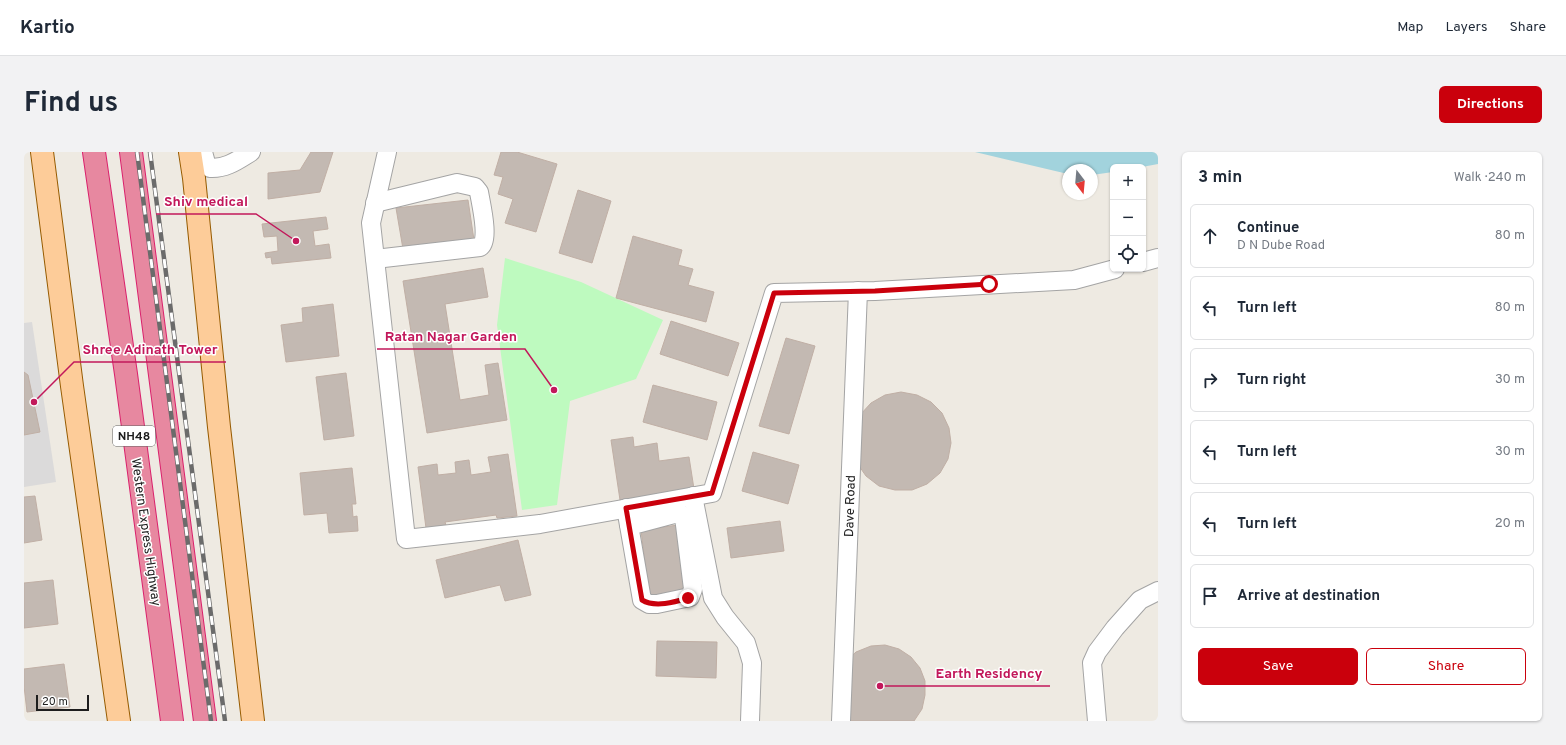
<!DOCTYPE html>
<html lang="en">
<head>
<meta charset="utf-8">
<style>
  :root { --surface:#fff; --page:#f2f2f3; --text:#1f2937; --muted:#747a83; --line:#e0e1e3; --accent:#ca000c }
  body { margin:0; font-family:Overpass,sans-serif; background:var(--page); color:var(--text) }
  .controls { position:absolute; right:12px; top:12px; display:grid; overflow:hidden; border-radius:6px; box-shadow:0 1px 3px #0004 }
  .controls button { width:36px; height:36px; display:grid; place-items:center; padding:0; border:0; border-bottom:1px solid var(--line); background:var(--surface); color:var(--text); font:20px sans-serif }
  .compass { position:absolute; left:1038px; top:12px; width:36px; height:36px; border-radius:50%; background:var(--surface); box-shadow:0 1px 3px #0004; rotate:164deg }
  .scale { position:absolute; left:12px; bottom:10px; width:53px; box-sizing:border-box; padding-left:4px; border:2px solid #1d1d1d; border-top:0; font-size:11px; line-height:14px; white-space:nowrap; color:#1d1d1d; -webkit-text-stroke:3px #fff; paint-order:stroke }
  .stop { position:absolute; width:12px; height:12px; margin:-9px; border:3px solid #ca000c; border-radius:50%; background:#fff }
  .stop.end { background:#ca000c; border-color:#fff; box-shadow:0 1px 4px #0008 }
  .list { margin:0; padding:0; list-style:none }
  h2 { display:flex; justify-content:space-between; align-items:center; height:52px; margin:0; padding:0 16px; font-size:17px }
  h2 small { font-size:13px; font-weight:400; color:var(--muted) }
  .list li { display:grid; grid-template-columns:26px 1fr auto; gap:12px; align-items:center; box-sizing:border-box; height:64px; margin:0 8px 8px; padding:0 8px; border:1px solid var(--line); border-radius:6px }
  .list b { display:block; font-size:15px; white-space:nowrap }
  .list p { margin:0; font-size:13px; white-space:nowrap; color:var(--muted) }
  .list em { font-size:13px; font-style:normal; color:var(--muted) }
  .actions { display:flex; gap:8px; padding:12px 16px }
  .actions a { flex:1; padding:9px 0; border:1px solid var(--accent); border-radius:6px; text-align:center; font-size:14px; color:var(--accent) }
  .actions .main { background:var(--accent); color:#fff }
  .icon { flex:none; width:22px; height:22px; fill:none; stroke:currentColor; stroke-width:2; stroke-linecap:round; stroke-linejoin:round }
  .map { position:relative; flex:none; width:1134px; height:569px; overflow:hidden; border-radius:6px }
  header { display:flex; align-items:center; gap:24px; box-sizing:border-box; height:56px; padding:0 20px; background:var(--surface); border-bottom:1px solid var(--line) }
  header strong { font-size:19px }
  nav { display:flex; gap:22px; margin-inline-start:auto; font-size:14px }
  .intro { display:flex; align-items:center; justify-content:space-between; box-sizing:border-box; height:96px; padding:0 24px }
  h1 { margin:0; font-size:28px }
  .button { padding:10px 18px; border-radius:6px; background:var(--accent); color:#fff; font-size:14px; font-weight:700 }
  main { display:flex; gap:24px; padding:0 24px }
  aside { flex:1; background:var(--surface); border-radius:6px; box-shadow:0 1px 3px #0004 }
  .map>svg:first-child { display:block }
  .residential { fill:#dbdada }
  .park { fill:#befabf }
  .water { fill:#a2d3dd }
  .building { fill:#c3b9b2; stroke:#c0afa5 }
  .lines { fill:none; stroke-linecap:round; stroke-linejoin:round }
  .street-casing { stroke:#a4a4a4; stroke-width:20 }
  .primary-casing { stroke:#965b00; stroke-width:24 }
  .highway-casing { stroke:#da216c; stroke-width:24 }
  .street { stroke:#fff; stroke-width:18 }
  .primary { stroke:#fdcc99; stroke-width:22 }
  .highway { stroke:#e788a0; stroke-width:22 }
  .rail-casing { stroke:#6b6b6b; stroke-width:4.5 }
  .rail { stroke:#fff; stroke-width:3; stroke-dasharray:9; stroke-linecap:butt }
  .route { stroke:#ca000c; stroke-width:5 }
  .labels { text-anchor:middle; stroke-width:3; stroke-linejoin:round; paint-order:stroke }
  .shield { fill:#fff; stroke:#616161; stroke-width:1 }
  .shield-label { font-size:12px; font-weight:bold; fill:#1d1d1d }
  .street-label { font-size:13px; fill:#1d1d1d; stroke:#fff }
  .leader { fill:none; stroke:#c2185b; stroke-width:1.5 }
  .callout-dot { fill:#c2185b; stroke:#fff; stroke-width:1.5 }
  .callout-label { font-size:14px; text-anchor:middle; font-weight:bold; fill:#c2185b; stroke:#fff; stroke-width:3; stroke-linejoin:round; paint-order:stroke }
</style>
</head>
<body>
<header>
<strong>Kartio</strong>
<nav><a>Map</a><a>Layers</a><a>Share</a></nav>
</header>
<div class="intro"><h1>Find us</h1><a class="button">Directions</a></div>
<main>
<div class="map">
<svg width="1134" height="569" viewBox="0 0 1134 569">
  <rect width="100%" height="100%" fill="#eeeae2"/>
  <!-- residential -->
  <polygon class="residential" points="8,170 32,330 0,335 0,171"/>
  <!-- park -->
  <polygon class="park" points="481,106 557,130 639,168 612,227 546,249 533,353 498,358 473,173"/>
  <!-- water -->
  <polygon class="water" points="951,0 1134,0 1134,12 1118,15 1089,15 1089,20 1068,23 1068,18 1044,18 1044,22"/>
  <!-- building -->
  <g class="building">
    <polygon points="287,0 309,0 296,40 244,47 244,21 276,18"/>
    <polygon points="477,0 493,0 533,12 512,80 481,71 489,47 474,42 479,25 470,23"/>
    <polygon points="554,38 587,49 568,111 535,101"/>
    <polygon points="444,48 450,88 379,97 372,56"/>
    <polygon points="302,65 304,77 289,79 291,94 305,92 307,106 248,112 247,105 242,106 241,101 254,99 253,84 240,85 238,72"/>
    <polygon points="609,84 658,98 654,113 669,117 664,133 690,140 682,170 592,146"/>
    <polygon points="459,116 464,145 421,152 436,248 465,243 461,213 474,211 483,268 403,281 379,129"/>
    <polygon points="309,152 315,204 262,210 257,173 279,170 278,156"/>
    <polygon points="647,169 715,191 704,224 636,202"/>
    <polygon points="762,186 791,194 765,282 735,274"/>
    <polygon points="0,220 4,223 16,280 0,283"/>
    <polygon points="322,221 330,284 300,288 292,225"/>
    <polygon points="629,233 693,250 683,288 619,270"/>
    <polygon points="877,240 893,243 907,250 918,261 925,276 927,291 924,307 916,321 903,332 888,338 871,338 855,334 842,324 833,311 836,263 847,251 861,243"/>
    <polygon points="609,285 610,295 633,291 635,309 665,305 670,337 596,348 587,288"/>
    <polygon points="729,300 775,313 764,352 718,339"/>
    <polygon points="484,302 493,364 473,366 472,363 421,370 422,373 402,376 394,315 413,312 414,323 432,321 431,310 445,308 447,323 467,320 464,305"/>
    <polygon points="328,316 332,352 328,352 329,365 333,364 334,379 305,381 303,361 280,363 276,321"/>
    <polygon points="11,344 18,388 0,391 0,345"/>
    <polygon points="756,369 760,399 707,406 703,376"/>
    <polygon points="654,373 663,441 625,445 617,378"/>
    <polygon points="494,388 507,443 481,449 476,433 421,446 412,408"/>
    <polygon points="29,428 34,472 0,476 0,431"/>
    <polygon points="633,489 693,490 692,526 632,524"/>
    <polygon points="861,493 875,497 887,505 896,516 901,529 901,543 898,557 890,569 822,569 820,511 832,500 847,494"/>
    <polygon points="40,512 46,555 3,560 0,534 0,517"/>
  </g>
  <g class="lines">
    <!-- street casing -->
    <g class="street-casing">
      <g id="street">
        <path d="M179 0 182 11 186 16C202 17 214 8 227 0"/>
        <polyline points="363,0 347,71 382,387 516,372 688,341 750,141 851,139 1050,128 1091,117"/>
        <path d="M351 51 433 31 451 35 455 40C457 52 466 89 456 95L351 107"/>
        <polyline points="1119,110 1134,106"/>
        <polyline points="669,344 689,446 701,465 722,491 728,511 726,569"/>
        <polyline points="602,356 618,448 625,452 633,452 666,445 669,437 660,365 658,363 650,362 605,374"/>
        <polyline points="817,569 834,139"/>
        <polyline points="1073,569 1068,511 1073,500 1091,476 1116,448 1134,439"/>
      </g>
    </g>
    <!-- primary casing -->
    <g class="primary-casing">
      <g id="primary">
        <polyline points="18,0 48,234 95,569"/>
        <polyline points="166,0 170,26 195,275 229,569"/>
      </g>
    </g>
    <!-- highway casing -->
    <g class="highway-casing">
      <g id="highway">
        <polyline points="70,0 102,222 148,569"/>
        <polyline points="107,0 181,569"/>
      </g>
    </g>
    <!-- street -->
    <use href="#street" class="street"/>
    <!-- primary -->
    <use href="#primary" class="primary"/>
    <!-- highway -->
    <use href="#highway" class="highway"/>
    <!-- rail casing -->
    <g class="rail-casing">
      <g id="rail">
        <polyline points="113,0 187,569"/>
        <polyline points="126,0 201,569"/>
      </g>
    </g>
    <!-- rail -->
    <use href="#rail" class="rail"/>
  </g>
  <g class="lines">
    <!-- route -->
    <path class="route" d="M664 446C651 450 631 456 618 448L602 356 688 341 750 141 851 139 965 132"/>
  </g>
  <g class="labels">
    <!-- shield labels -->
    <rect class="shield" x="89" y="274" width="42" height="20" rx="3"/>
    <g class="shield-label">
      <text x="110" y="288">NH48</text>
    </g>
    <!-- street labels -->
    <g class="street-label">
      <text transform="translate(825 354) rotate(-88)" y="5">Dave Road</text>
      <text transform="translate(123 380) rotate(82)" y="5">Western Express Highway</text>
    </g>
  </g>
  <!-- callouts -->
  <path class="leader" d="M272 89L232 62H132M530 238L501 197H353M10 250L50 210H202M856 534L904 534H1026"/>
  <g class="callout-dot">
    <circle cx="272" cy="89" r="4"/>
    <circle cx="530" cy="238" r="4"/>
    <circle cx="10" cy="250" r="4"/>
    <circle cx="856" cy="534" r="4"/>
  </g>
  <g class="callout-label">
    <text x="182" y="54">Shiv medical</text>
    <text x="427" y="189">Ratan Nagar Garden</text>
    <text x="126" y="202">Shree Adinath Tower</text>
    <text x="965" y="526">Earth Residency</text>
  </g>
</svg>
<div class="controls">
<button>+</button>
<button>−</button>
<button><svg class="icon" aria-label="locate" viewBox="0 0 24 24"><circle cx="12" cy="12" r="6"/><path d="M12 2v4M12 18v4M2 12h4M18 12h4"/></svg></button>
</div>
<svg class="compass" viewBox="-18 -18 36 36"><path d="M0-13l5 13h-10z" fill="#e53935"/><path d="M0 13l5-13h-10z" fill="#747a83"/></svg>
<div class="scale">20 m</div>
<div class="stop" style="left:965px;top:132px"></div>
<div class="stop end" style="left:664px;top:446px"></div>
</div>
<aside>
<h2>3 min<small>Walk · 240 m</small></h2>
<ul class="list">
<li><svg class="icon" aria-label="ahead" viewBox="0 0 24 24"><path d="M12 20V5M6 11l6-6 6 6"/></svg><div><b>Continue</b><p>D N Dube Road</p></div><em>80 m</em></li>
<li><svg class="icon" aria-label="left" viewBox="0 0 24 24"><path d="M17 20v-9H6M10 6l-5 5 5 5"/></svg><div><b>Turn left</b></div><em>80 m</em></li>
<li><svg class="icon" aria-label="right" viewBox="0 0 24 24"><path d="M7 20v-9h11M14 6l5 5-5 5"/></svg><div><b>Turn right</b></div><em>30 m</em></li>
<li><svg class="icon" aria-label="left" viewBox="0 0 24 24"><path d="M17 20v-9H6M10 6l-5 5 5 5"/></svg><div><b>Turn left</b></div><em>30 m</em></li>
<li><svg class="icon" aria-label="left" viewBox="0 0 24 24"><path d="M17 20v-9H6M10 6l-5 5 5 5"/></svg><div><b>Turn left</b></div><em>20 m</em></li>
<li><svg class="icon" aria-label="arrive" viewBox="0 0 24 24"><path d="M6 21V4h12l-3 4 3 4H6"/></svg><div><b>Arrive at destination</b></div></li>
</ul>
<div class="actions"><a class="main">Save</a><a>Share</a></div>
</aside>
</main>
</body>
</html>
